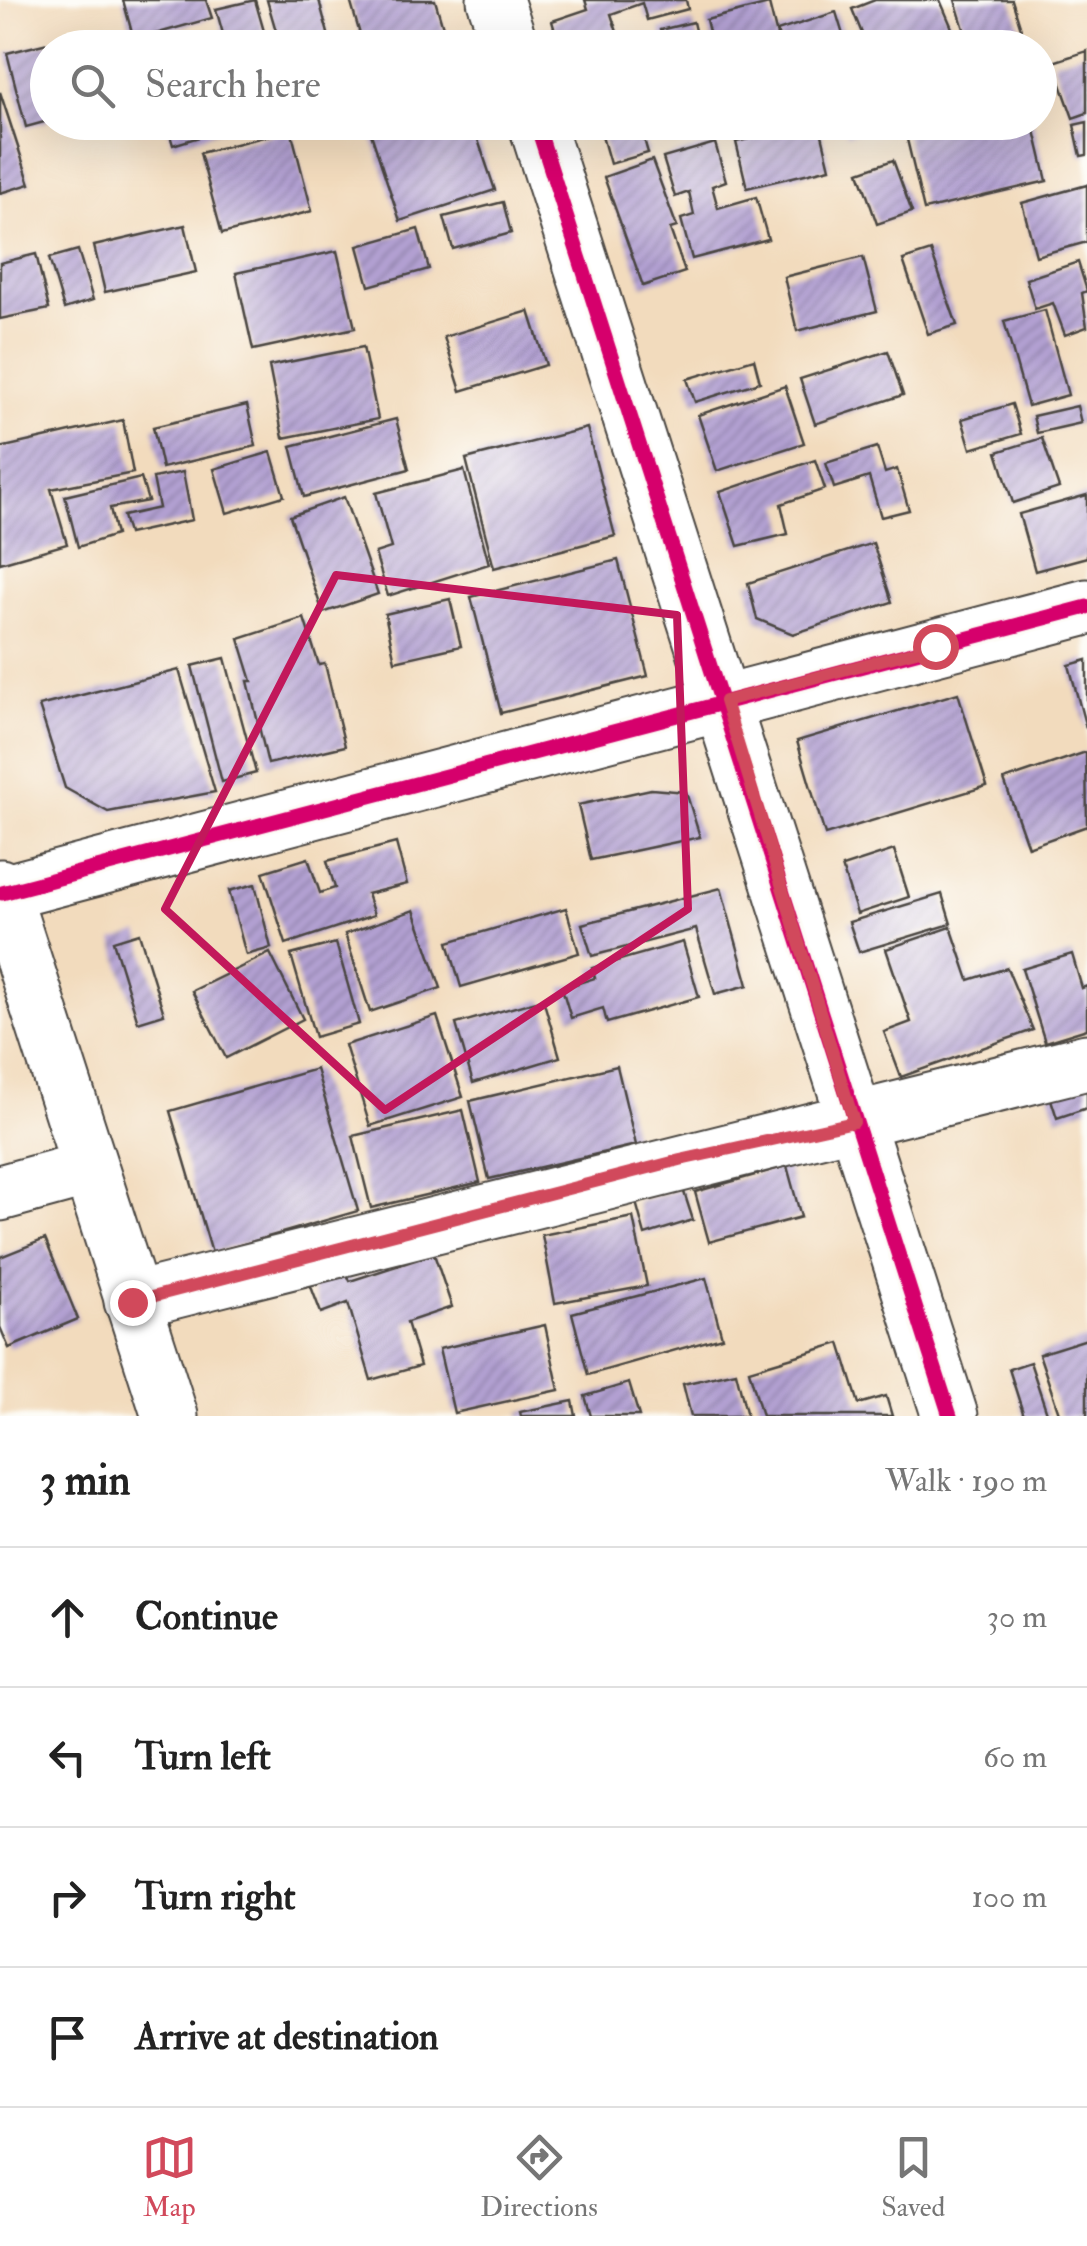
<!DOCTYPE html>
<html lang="en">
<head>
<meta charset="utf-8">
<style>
  :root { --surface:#fff; --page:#f6f6f6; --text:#222; --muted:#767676; --line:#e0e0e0; --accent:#d1495b }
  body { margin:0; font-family:"IM FELL Double Pica",serif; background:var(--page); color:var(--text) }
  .stop { position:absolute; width:30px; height:30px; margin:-22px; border:8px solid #d1495b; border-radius:50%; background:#fff }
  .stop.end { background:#d1495b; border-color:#fff; box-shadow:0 2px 10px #0008 }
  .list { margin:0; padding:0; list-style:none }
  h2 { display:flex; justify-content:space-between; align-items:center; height:130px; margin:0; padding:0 40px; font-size:42px }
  h2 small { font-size:32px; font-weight:400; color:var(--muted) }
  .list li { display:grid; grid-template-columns:65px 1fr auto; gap:30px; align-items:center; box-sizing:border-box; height:140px; padding:0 40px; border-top:2px solid var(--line) }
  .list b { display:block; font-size:38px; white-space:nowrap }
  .list em { font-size:32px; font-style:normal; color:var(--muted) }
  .icon { flex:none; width:55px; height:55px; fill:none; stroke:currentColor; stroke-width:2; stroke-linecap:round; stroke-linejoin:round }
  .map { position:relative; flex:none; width:1087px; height:1416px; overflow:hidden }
  .search { position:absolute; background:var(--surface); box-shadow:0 10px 40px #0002; left:30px; right:30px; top:30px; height:110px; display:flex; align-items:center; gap:25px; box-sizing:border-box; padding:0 35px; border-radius:55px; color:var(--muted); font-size:38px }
  .sheet { height:690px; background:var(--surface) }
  nav { display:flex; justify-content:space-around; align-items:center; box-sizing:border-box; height:140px; border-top:2px solid var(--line); background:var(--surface); font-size:28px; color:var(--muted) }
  nav a { display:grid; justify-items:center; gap:5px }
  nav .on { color:var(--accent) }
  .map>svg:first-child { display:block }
  .building { fill:url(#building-hatch) }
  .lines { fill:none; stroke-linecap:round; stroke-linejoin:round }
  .street-casing { stroke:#494541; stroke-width:59 }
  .street { stroke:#fff; stroke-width:55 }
  .cycleway-casing { stroke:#fdfcf7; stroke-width:21 }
  .cycleway { stroke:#d6006c; stroke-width:15 }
  .route { stroke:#d1495b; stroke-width:12 }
  .marked { fill:none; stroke:#c2185b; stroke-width:8; stroke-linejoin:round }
</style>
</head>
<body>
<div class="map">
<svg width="1087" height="1416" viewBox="0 0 1087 1416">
  <defs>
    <pattern id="building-hatch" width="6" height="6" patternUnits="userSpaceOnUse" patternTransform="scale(2.5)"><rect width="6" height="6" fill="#b2a0d2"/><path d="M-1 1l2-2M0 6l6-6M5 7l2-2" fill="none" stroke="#9183ab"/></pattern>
  </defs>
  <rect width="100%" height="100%" fill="#fdfcf7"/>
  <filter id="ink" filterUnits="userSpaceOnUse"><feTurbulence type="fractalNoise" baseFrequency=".01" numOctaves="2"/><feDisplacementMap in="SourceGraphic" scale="20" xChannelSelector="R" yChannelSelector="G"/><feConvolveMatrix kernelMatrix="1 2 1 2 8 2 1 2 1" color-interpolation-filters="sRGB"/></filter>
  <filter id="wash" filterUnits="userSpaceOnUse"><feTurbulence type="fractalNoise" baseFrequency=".0048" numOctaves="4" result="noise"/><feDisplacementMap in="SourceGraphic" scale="40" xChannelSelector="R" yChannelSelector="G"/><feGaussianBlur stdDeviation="2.25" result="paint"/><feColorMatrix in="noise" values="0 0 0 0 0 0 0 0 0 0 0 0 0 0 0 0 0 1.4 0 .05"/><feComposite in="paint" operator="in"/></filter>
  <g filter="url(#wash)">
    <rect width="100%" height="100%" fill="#f2dbbd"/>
    <g id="blocks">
      <!-- building -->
      <g class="building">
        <polygon points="123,0 206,0 212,18 134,40"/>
        <polygon points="255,0 267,42 264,48 227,48 216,9"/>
        <polygon points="267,0 319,0 330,41 308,48 281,48"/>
        <polygon points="350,0 435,0 449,48 364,48"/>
        <polygon points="585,0 686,0 688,9 647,20 642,3 611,14 617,32 560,48 552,21 588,9"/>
        <polygon points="875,0 940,0 952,28 903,48 868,48 852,9"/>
        <polygon points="955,0 1012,0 1022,32 970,48"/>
        <polygon points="769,4 780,48 713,48 706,20"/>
        <polygon points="836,12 847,48 782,48 777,31"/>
        <polygon points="693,22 699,48 664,48 660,30"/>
        <polygon points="64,39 66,48 48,48 48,121 26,127 7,53"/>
        <polygon points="1087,51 1087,113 1073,118 1053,62"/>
        <polygon points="0,92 30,184 0,193"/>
        <polygon points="166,122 245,122 245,123 173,145"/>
        <polygon points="367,122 472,122 495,190 400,221"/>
        <polygon points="622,122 639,122 648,153 610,164 600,129"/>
        <polygon points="819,122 830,168 747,188 736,142"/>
        <polygon points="843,122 886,122 886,123 847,135"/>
        <polygon points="924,122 1033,122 1047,181 924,210 904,127"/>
        <polygon points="1087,122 1087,155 1081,156 1074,125"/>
        <polygon points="291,130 312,211 222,234 200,153"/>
        <polygon points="715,143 726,181 712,186 718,208 756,197 768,239 692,259 681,219 694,215 689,192 675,197 663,158"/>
        <polygon points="652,160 677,227 670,229 685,272 643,286 604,177"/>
        <polygon points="893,160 912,212 877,224 859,172"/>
        <polygon points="1087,185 1087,242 1036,256 1022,203"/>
        <polygon points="503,202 511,233 453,249 444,217"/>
        <polygon points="185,225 196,272 105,292 94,246"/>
        <polygon points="418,229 429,269 369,286 358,246"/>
        <polygon points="78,250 93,300 64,309 49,258"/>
        <polygon points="337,251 355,328 253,350 236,273"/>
        <polygon points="931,251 957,325 928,334 903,260"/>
        <polygon points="36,254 49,309 0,319 0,263"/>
        <polygon points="863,257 877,311 797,331 784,277"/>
        <polygon points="1078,262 1087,291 1082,293 1087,327 1065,335 1053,303 1035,309 1026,279"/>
        <polygon points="1045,310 1068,395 1028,406 1004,321"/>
        <polygon points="529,311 546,365 461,391 444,337"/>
        <polygon points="363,347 378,419 283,438 269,366"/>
        <polygon points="888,351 903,395 815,424 800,379"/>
        <polygon points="754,359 760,382 695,402 687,379"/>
        <polygon points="785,386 804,443 717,471 698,415"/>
        <polygon points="1012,404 1021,434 971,449 962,419"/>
        <polygon points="247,405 256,446 162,468 153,427"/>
        <polygon points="1077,406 1081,423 1037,433 1033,416"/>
        <polygon points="396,419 409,469 304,497 291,446"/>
        <polygon points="123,420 133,473 51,489 67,544 0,563 0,448"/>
        <polygon points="587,428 615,536 494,568 466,459"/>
        <polygon points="1042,438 1059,488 1013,503 997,452"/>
        <polygon points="877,447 885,473 897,469 909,510 881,517 869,477 834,488 826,463"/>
        <polygon points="271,452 284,496 227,513 214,469"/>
        <polygon points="815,460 825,489 781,504 788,534 738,546 720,492"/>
        <polygon points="464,470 489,564 388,596 375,553 391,548 376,493"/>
        <polygon points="183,472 192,520 128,534 123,516 159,508 153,478"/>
        <polygon points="141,478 148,501 110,508 116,535 78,547 65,496"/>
        <polygon points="1087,495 1087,557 1035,571 1019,514"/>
        <polygon points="344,497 378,594 323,613 290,516"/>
        <polygon points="873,543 892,602 793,634 757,619 748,583"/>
        <polygon points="618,560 648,676 501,713 471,597"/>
        <polygon points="450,599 461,646 395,661 385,614"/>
        <polygon points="304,618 319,665 325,664 345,746 268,764 248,681 252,681 239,639"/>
        <polygon points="225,658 256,773 222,782 192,666"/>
        <polygon points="1087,660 1087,728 1086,728 1069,665"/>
        <polygon points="179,670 215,792 108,812 65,788 39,706"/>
        <polygon points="958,693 987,786 825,835 797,741"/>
        <polygon points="1086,752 1087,826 1028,847 1004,780"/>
        <polygon points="651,789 686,792 700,837 591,860 578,805"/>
        <polygon points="396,843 407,884 367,894 374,915 286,944 263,872 308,858 320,893 335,888 327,861"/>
        <polygon points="894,850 909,897 857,914 842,867"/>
        <polygon points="255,884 271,948 246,955 229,891"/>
        <polygon points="721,888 748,985 715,994 696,929 592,956 582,924"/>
        <polygon points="942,894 951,924 859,952 849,922"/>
        <polygon points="566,908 579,953 461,987 448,942"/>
        <polygon points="414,910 441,988 370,1012 345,934"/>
        <polygon points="951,927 969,980 1007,968 1033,1030 901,1077 884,1032 911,1022 886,949"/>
        <polygon points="139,933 164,1014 138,1022 113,941"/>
        <polygon points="683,942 699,997 607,1023 603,1008 571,1018 562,988 595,978 592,968"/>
        <polygon points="336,943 359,1024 315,1037 291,955"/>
        <polygon points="270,953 303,1019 226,1058 192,991"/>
        <polygon points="1072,954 1082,988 1087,986 1087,1029 1045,1042 1022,969"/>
        <polygon points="543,999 560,1057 473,1083 456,1024"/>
        <polygon points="437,1016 463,1097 370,1126 345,1045"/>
        <polygon points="617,1066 636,1145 489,1179 470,1101"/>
        <polygon points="316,1069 358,1211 212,1253 170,1111"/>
        <polygon points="1087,1078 1087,1108 1057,1118 1048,1090"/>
        <polygon points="463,1110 480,1182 371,1208 353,1136"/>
        <polygon points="787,1166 801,1217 709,1242 695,1192"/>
        <polygon points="683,1189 693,1220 645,1235 636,1202"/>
        <polygon points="633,1217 647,1286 555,1303 542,1235"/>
        <polygon points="45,1239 78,1319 9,1348 0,1327 0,1257"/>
        <polygon points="434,1254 452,1307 407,1322 420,1366 371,1380 348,1303 321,1313 310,1284 346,1272 350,1281"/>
        <polygon points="706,1278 722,1337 588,1375 572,1313"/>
        <polygon points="545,1325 559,1390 454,1413 439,1349"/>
        <polygon points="1087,1339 1087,1416 1060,1416 1039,1354"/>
        <polygon points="840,1343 859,1404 886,1396 892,1416 762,1416 749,1370"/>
        <polygon points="1030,1362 1048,1416 1024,1416 1009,1369"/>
        <polygon points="736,1372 747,1416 691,1416 683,1384"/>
        <polygon points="629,1383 639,1416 591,1416 585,1396"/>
        <polygon points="573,1401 576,1416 521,1416 520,1412"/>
      </g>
    </g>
  </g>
  <g filter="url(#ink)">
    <use href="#blocks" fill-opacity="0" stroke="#494541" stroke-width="2.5"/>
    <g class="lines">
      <!-- street casing -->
      <g class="street-casing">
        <g id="street">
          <polyline points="495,0 511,48"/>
          <polyline points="536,122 950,1416"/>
          <polyline points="0,887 170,1416"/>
          <polyline points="2,893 1087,607"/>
          <polyline points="0,1193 88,1169"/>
          <polyline points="132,1301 1087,1062"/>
        </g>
      </g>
      <!-- street -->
      <use href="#street" class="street"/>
      <!-- cycleway casing -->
      <g class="cycleway-casing">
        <g id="cycleway">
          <polyline points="536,122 950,1416"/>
          <polyline points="2,893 1087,607"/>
        </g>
      </g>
      <!-- cycleway -->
      <use href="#cycleway" class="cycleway"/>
    </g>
  </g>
  <g class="lines" filter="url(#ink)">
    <!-- route -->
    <polyline class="route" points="132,1302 680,1160 854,1122 725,701 935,646"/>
  </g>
  <!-- marked area -->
  <path class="marked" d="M336 575 677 615 688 909 385 1110 165 909Z"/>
</svg>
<div class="stop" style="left:935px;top:646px"></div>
<div class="stop end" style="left:132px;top:1302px"></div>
<div class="search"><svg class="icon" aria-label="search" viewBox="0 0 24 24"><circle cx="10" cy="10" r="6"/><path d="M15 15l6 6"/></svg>Search here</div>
</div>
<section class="sheet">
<h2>3 min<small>Walk · 190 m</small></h2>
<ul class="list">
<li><svg class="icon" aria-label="ahead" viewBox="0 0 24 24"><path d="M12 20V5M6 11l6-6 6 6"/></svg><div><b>Continue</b></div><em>30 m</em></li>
<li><svg class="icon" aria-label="left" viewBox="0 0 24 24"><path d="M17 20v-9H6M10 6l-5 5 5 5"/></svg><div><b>Turn left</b></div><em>60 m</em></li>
<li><svg class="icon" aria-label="right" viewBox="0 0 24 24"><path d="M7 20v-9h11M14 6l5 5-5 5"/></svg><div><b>Turn right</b></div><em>100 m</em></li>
<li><svg class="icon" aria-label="arrive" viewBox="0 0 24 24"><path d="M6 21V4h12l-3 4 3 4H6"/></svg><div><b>Arrive at destination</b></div></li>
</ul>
</section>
<nav>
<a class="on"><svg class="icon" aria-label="map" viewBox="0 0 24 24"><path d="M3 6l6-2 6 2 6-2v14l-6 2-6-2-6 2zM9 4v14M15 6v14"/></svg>Map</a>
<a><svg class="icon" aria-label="directions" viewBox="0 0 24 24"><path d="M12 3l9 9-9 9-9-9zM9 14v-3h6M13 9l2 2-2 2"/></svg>Directions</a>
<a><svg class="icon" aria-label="saved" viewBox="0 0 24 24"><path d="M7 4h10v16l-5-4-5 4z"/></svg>Saved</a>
</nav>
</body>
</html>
